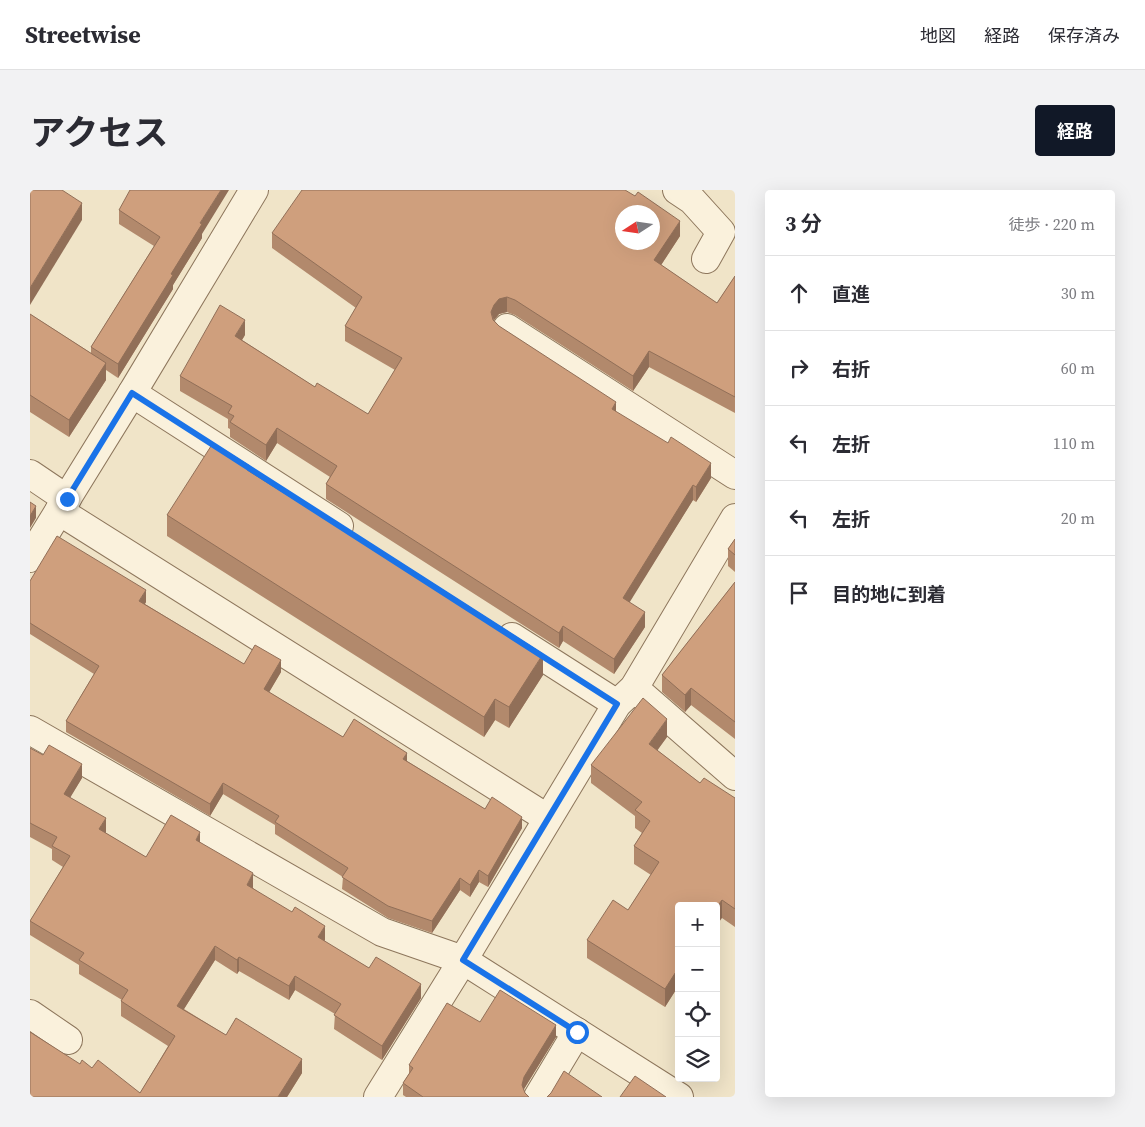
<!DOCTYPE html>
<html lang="ja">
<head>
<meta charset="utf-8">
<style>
  :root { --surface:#fff; --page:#f2f2f3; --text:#2b2b33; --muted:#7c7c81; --line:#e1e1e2; --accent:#111827 }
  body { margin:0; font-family:"Source Serif 4","Noto Sans JP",serif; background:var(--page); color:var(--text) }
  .controls { position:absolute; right:15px; bottom:15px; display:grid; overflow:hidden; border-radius:5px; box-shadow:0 5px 20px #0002 }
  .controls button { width:45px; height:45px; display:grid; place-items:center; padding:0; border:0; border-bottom:1px solid var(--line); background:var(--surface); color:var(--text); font:25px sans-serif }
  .compass { position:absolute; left:585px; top:15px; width:45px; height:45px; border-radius:50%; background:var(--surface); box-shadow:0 5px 20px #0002; rotate:258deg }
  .stop { position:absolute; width:15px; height:15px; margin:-11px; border:4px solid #1a73e8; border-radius:50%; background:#fff }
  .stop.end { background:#1a73e8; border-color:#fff; box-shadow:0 1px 5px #0008 }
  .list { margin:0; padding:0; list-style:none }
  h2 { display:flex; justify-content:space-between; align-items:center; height:65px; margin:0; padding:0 20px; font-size:21px }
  h2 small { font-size:16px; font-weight:400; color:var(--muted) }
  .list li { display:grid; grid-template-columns:32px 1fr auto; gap:15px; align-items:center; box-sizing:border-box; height:75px; padding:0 20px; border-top:1px solid var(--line) }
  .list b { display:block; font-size:19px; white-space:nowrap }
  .list em { font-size:16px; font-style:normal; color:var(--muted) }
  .icon { flex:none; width:28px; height:28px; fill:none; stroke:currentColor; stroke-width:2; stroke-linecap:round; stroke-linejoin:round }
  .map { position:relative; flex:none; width:705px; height:907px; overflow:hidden; border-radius:5px }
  header { display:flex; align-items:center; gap:30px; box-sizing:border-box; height:70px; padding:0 25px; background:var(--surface); border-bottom:1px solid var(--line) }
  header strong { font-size:24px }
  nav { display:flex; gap:28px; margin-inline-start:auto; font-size:18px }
  .intro { display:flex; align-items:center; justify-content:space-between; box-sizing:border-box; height:120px; padding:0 30px }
  h1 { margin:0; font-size:35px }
  .button { padding:12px 22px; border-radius:5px; background:var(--accent); color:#fff; font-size:18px; font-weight:700 }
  main { display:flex; gap:30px; padding:0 30px }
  aside { flex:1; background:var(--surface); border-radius:5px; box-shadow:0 5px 20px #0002 }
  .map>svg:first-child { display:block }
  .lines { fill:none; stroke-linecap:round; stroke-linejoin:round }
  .minor-casing { stroke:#8d765c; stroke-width:30 }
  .minor { stroke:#faf1dc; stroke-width:28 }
  .wall { fill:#b2896c }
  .shaded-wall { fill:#916f58 }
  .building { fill:#cf9f7d; stroke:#916f58; fill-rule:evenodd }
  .route { stroke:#1a73e8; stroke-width:6 }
</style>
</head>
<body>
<header>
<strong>Streetwise</strong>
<nav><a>地図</a><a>経路</a><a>保存済み</a></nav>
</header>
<div class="intro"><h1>アクセス</h1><a class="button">経路</a></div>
<main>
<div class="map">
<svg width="705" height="907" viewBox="0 0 705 907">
  <rect width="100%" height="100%" fill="#f0e4c8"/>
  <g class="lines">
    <!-- minor casing -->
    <g class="minor-casing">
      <g id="minor">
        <polyline points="647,0 662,10 691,42 676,69"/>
        <polyline points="477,138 705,285"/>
        <polyline points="102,203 309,336"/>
        <polyline points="0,284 37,309"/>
        <polyline points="29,321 517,628"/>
        <polyline points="0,368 102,203 224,0"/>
        <polyline points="482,447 587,514"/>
        <polyline points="604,498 705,586"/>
        <polyline points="0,540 352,742 433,770 649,907"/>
        <polyline points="0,824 38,850"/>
        <polyline points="348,907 433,770 587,514 604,498 705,328"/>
        <polyline points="508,907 547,842"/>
      </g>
    </g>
    <!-- minor -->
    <use href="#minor" class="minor"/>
  </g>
  <!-- wall -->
  <g class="wall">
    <polygon points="89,20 172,44 172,48 143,95 143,99 88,188 76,180 76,190 39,247 0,222 0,124 61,163 61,157 124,56 89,34"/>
    <polygon points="242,43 650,46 631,75 687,113 705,86 705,223 619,177 603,201 485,125 477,122 469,124 464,130 469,136 586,222 681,288 666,312 663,310 599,412 615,437 584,484 533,451 529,458 296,309 296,294 300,287 247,253 236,271 200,247 200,239 198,238 198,229 150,201 150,186 215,145 212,150 285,197 338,224 365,180 315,151 315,136 326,118 242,58"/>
    <polygon points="220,281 513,485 479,538 465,530 454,547 137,346 137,325"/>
    <polygon points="705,349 705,382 698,376 698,359"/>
    <polygon points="0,391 116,412 115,414 214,474 251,482 239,502 313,547 377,571 455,619 492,638 458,697 449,692 440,707 430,700 402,743 358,728 312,699 313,687 245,644 245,635 193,604 180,626 36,542 36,531 64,484 0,444"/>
    <polygon points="705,392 705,549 661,515 655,522 632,502 632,485"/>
    <polygon points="637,547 627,560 670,593 705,608 705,737 692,728 649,716 649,795 635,817 557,768 557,750 598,720 621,685 604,674 604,656 612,643 605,638 605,626 561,593 561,575"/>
    <polygon points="0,558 52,588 40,607 76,642 76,643 116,667 170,652 223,697 223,698 295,750 294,751 339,778 391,808 352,870 304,839 305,824 265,800 259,810 209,781 207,784 185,770 154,819 196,845 272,883 257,907 0,907 50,874 62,878 110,903 138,856 91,826 91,811 92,810 49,784 49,775 0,745 0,731 33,677 22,670 22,659 0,647"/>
    <polygon points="450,832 526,847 494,899 495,903 499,907 376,907 373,905 373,893 379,884 379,875"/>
  </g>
  <!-- shaded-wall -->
  <g class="shaded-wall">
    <polygon points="191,0 199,0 172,44 172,48 143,95 143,99 88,188 88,174 141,84 170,33"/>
    <polygon points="52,13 52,30 0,115 0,98"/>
    <polygon points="650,31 650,46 624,86 624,70"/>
    <polygon points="477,107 477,122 469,124 464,130 461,122 464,115 469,109"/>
    <polygon points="215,130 215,145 205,161 205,146"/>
    <polygon points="619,161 619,177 603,201 603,186"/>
    <polygon points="76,173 76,190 39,247 39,230"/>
    <polygon points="586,212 586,227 582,219"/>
    <polygon points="247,238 247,253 236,271 236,255"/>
    <polygon points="681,273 681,288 666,312 666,297"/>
    <polygon points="663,295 663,310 593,423 593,408"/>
    <polygon points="6,316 6,328 0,338 0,326"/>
    <polygon points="116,400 116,412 109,422 109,411"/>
    <polygon points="615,422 615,437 584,484 584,469"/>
    <polygon points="533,436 533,451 529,458 529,443"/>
    <polygon points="513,464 513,485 479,538 479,517"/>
    <polygon points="251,470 251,482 234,511 234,499"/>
    <polygon points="661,498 661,515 655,522 655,505"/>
    <polygon points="465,509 465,530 454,547 454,527"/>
    <polygon points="637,529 637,547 619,572 619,554"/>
    <polygon points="377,563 377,575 373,569"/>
    <polygon points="52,574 52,588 34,618 34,604"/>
    <polygon points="193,593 193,604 180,626 180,614"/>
    <polygon points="492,627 492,638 458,697 458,686"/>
    <polygon points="76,628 76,642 69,654 69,639"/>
    <polygon points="170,642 170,657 166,650"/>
    <polygon points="449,680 449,692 440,707 440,695"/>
    <polygon points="223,683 223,697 217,709 217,695"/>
    <polygon points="430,688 430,700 402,743 402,731"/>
    <polygon points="692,710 692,728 686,736 686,718"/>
    <polygon points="295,736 295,750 288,761 288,747"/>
    <polygon points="185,756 185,770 147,830 147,816"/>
    <polygon points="209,767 209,781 207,784 207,770"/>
    <polygon points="649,777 649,795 635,817 635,799"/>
    <polygon points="265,786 265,800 259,810 259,796"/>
    <polygon points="391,794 391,808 352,870 352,856"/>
    <polygon points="526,835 526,847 494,899 492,907 492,895 494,887"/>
    <polygon points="272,869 272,883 257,907 248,907"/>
  </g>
  <!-- building -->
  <g class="building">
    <polygon points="0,0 32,0 52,13 0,98"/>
    <polygon points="100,0 191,0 170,33 172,34 141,84 143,85 88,174 61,157 130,47 89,20"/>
    <path d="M272 0H595L605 6 608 2 650 31 624 70 687 113 705 86V207L619 161 603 186 485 110 477 107 469 109 464 115 461 122 463 130 469 136 586 212 582 219 638 253 641 247 681 273 666 297 663 295 593 408 615 422 584 469 533 436 529 443 296 294 307 276 247 238 236 255 200 232 204 226 198 223 202 216 150 186 190 115 215 130 205 146 285 197 287 193 338 224 372 168 315 136 332 107 242 43ZM592 22H622V52H592Z"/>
    <polygon points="0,124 76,173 39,230 0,205"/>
    <polygon points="183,253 220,276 217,280 278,318 280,315 513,464 479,517 465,509 454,527 137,325"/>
    <polygon points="0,312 6,316 0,326"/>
    <polygon points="27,346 116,400 109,411 214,474 225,455 251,470 234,499 313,547 324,529 377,563 373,569 455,619 462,607 492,627 458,686 449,680 440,695 430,688 402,731 358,716 312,687 318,678 245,632 249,626 193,593 180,614 36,531 69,476 0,433 0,391"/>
    <polygon points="705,349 705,365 698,359"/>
    <polygon points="705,392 705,532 661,498 655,505 632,485"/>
    <polygon points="613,508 637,529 619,554 670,593 674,588 705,608 705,719 692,710 686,718 686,716 649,716 649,777 635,799 557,750 583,710 598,720 629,672 604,656 620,631 605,620 612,612 561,575"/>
    <polygon points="19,555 52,574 34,604 76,628 69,639 116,667 141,625 170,642 166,650 223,683 217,695 262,722 265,717 295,736 288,747 339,778 346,767 391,794 352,856 304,825 311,814 265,786 259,796 209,767 207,770 185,756 147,816 196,845 206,828 272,869 248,907 0,907 0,842 50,874 52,870 62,878 68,870 110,903 145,846 91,811 98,800 49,770 54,763 0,731 40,666 22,656 27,647 0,633 0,558 13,565"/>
    <polygon points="470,800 526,835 494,887 492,895 495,903 499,907 393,907 373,893 383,878 379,875 417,813 450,832"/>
    <polygon points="534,881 572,907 517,907 521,903"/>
    <polygon points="605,886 636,907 590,907"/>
  </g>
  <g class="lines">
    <!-- route -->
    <polyline class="route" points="37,309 102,203 587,514 433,770 547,842"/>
  </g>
</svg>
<div class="controls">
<button>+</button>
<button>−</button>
<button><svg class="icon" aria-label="locate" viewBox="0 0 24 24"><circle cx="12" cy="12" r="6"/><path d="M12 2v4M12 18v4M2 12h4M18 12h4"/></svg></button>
<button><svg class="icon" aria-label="layers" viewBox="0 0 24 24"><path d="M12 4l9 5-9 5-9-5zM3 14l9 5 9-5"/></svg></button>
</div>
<svg class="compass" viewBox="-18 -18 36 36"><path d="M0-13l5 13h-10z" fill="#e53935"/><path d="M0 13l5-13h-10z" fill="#7c7c81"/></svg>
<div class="stop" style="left:547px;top:842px"></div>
<div class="stop end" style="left:37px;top:309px"></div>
</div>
<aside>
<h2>3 分<small>徒歩 · 220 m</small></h2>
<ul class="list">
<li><svg class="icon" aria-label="ahead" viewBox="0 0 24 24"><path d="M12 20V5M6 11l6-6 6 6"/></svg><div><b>直進</b></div><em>30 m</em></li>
<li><svg class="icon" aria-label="right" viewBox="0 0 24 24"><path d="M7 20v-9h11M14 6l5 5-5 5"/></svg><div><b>右折</b></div><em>60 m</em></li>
<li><svg class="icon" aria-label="left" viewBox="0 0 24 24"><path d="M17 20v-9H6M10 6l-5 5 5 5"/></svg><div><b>左折</b></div><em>110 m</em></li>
<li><svg class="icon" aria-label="left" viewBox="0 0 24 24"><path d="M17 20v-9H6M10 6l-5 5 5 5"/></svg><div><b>左折</b></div><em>20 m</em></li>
<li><svg class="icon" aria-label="arrive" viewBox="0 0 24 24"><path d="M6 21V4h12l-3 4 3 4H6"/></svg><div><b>目的地に到着</b></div></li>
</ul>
</aside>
</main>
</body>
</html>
